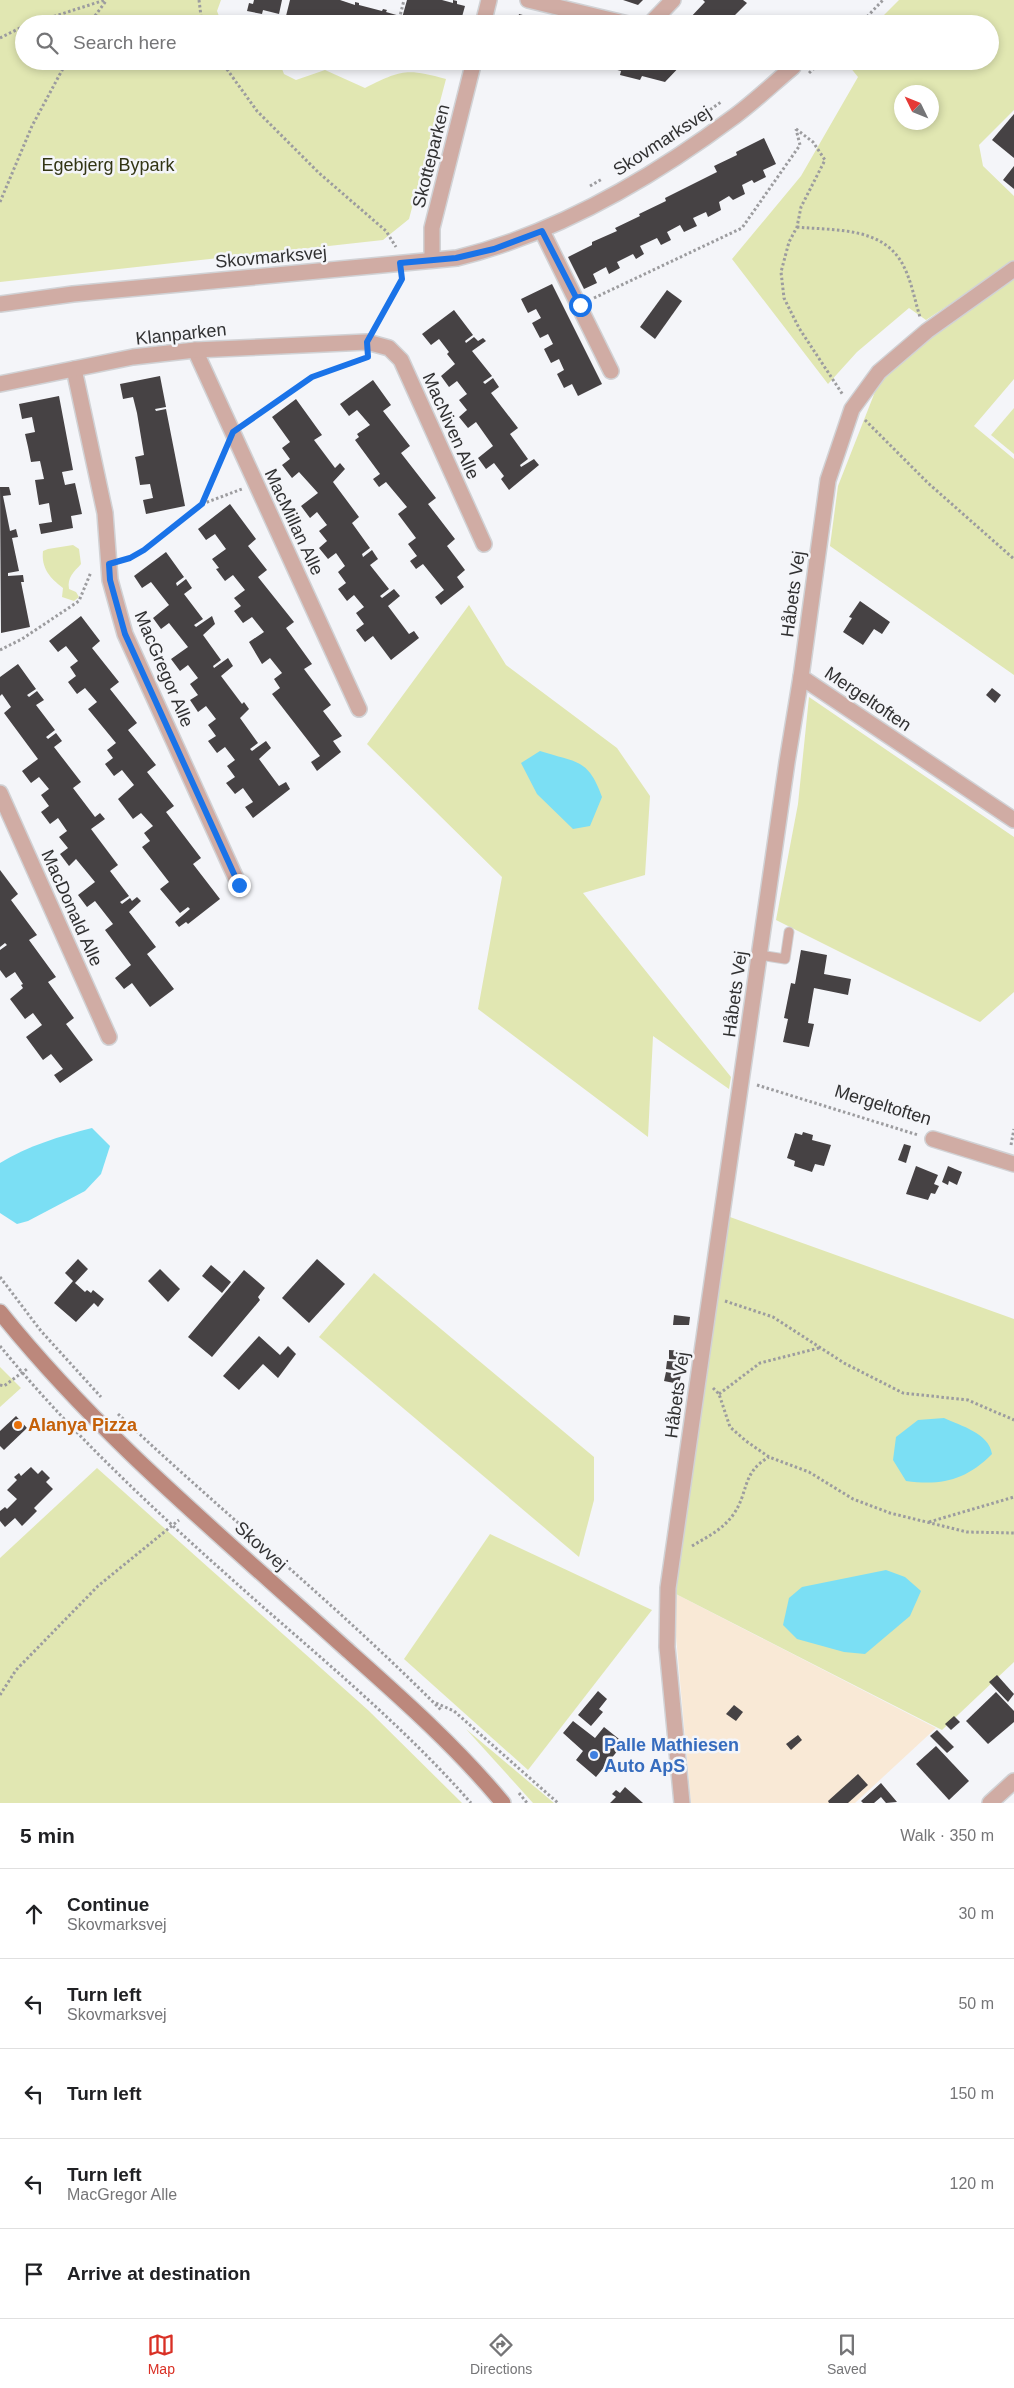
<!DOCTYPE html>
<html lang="en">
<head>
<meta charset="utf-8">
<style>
  :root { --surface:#fff; --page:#f6f6f6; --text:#202124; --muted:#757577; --line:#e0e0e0; --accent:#d93025 }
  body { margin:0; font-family:Arial,sans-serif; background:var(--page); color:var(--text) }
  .compass { position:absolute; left:894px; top:85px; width:45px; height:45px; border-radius:50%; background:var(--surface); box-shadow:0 2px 8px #0003; rotate:313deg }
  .stop { position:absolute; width:15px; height:15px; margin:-11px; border:4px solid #1a73e8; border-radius:50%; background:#fff }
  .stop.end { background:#1a73e8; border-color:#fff; box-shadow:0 1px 5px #0008 }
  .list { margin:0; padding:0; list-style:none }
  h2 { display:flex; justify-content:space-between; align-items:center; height:65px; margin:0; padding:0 20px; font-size:21px }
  h2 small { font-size:16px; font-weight:400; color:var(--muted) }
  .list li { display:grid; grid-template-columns:32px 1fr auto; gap:15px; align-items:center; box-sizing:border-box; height:90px; padding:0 20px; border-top:1px solid var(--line) }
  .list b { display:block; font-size:19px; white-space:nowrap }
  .list p { margin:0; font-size:16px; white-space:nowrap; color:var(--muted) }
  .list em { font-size:16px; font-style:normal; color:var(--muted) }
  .icon { flex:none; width:28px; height:28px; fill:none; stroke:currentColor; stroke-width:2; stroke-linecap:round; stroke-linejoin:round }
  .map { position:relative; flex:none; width:1014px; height:1803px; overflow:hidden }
  .search { position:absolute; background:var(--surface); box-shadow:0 2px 8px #0003; left:15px; right:15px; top:15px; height:55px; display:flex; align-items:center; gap:12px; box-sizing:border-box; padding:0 18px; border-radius:28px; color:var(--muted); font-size:19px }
  .sheet { height:515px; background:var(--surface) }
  nav { display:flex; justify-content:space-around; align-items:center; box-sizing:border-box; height:70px; border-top:1px solid var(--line); background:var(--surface); font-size:14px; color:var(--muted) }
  nav a { display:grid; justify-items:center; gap:2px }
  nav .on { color:var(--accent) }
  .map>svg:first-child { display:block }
  .industrial { fill:#f9e9d6 }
  .green { fill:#e1e7b2; fill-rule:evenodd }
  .water { fill:#7bdff4 }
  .building { fill:#464244 }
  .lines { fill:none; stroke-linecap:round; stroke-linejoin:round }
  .lane-casing { stroke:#d1d2d5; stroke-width:11 }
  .street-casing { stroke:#d1d2d5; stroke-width:18 }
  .secondary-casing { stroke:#d1d2d5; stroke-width:18 }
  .path { stroke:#9c9c9f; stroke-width:3; stroke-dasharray:2.5 2.5; stroke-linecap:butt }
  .lane { stroke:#d0aca4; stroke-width:9 }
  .street { stroke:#d0aca4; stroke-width:15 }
  .secondary { stroke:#bc887c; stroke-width:15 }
  .route { stroke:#1a73e8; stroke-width:6 }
  .food-dot { fill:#e8710a; stroke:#f4f5f9; stroke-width:2 }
  .shop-dot { fill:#3f7fe0; stroke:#f4f5f9; stroke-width:2 }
  .labels { text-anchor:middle; stroke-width:5; stroke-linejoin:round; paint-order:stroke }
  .street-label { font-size:18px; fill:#313132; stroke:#f4f5f9 }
  .park-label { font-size:18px; fill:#323514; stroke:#f4f5f9 }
  .food-label { font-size:18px; font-weight:bold; fill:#c56008; stroke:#f4f5f9; text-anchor:start }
  .shop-label { font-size:18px; font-weight:bold; fill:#366cbe; stroke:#f4f5f9; text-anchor:start }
</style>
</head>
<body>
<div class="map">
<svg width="1014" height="1803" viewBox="0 0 1014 1803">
  <rect width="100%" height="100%" fill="#f4f5f9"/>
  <!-- industrial -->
  <polygon class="industrial" points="672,1592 936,1728 855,1803 691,1803"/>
  <!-- green -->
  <g class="green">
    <path d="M0 0H221L217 11 222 24H24V61H279L284 74 296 80 325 70 365 88C401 70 406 68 446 79L409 219 383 240 0 282Z"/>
    <path d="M899 0H1014V110L979 145 983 166 1014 196V262L926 320 909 308 857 352 828 384 732 259 801 176 858 77 845 61H990V24H875ZM902 92H932V122H902Z"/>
    <polygon points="1014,275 1014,379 974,426 1014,459 1014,675 830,546 838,486 882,374"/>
    <polygon points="1014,408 1014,454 991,435"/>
    <path d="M73 545 79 549 81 564C74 572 67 577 69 589L76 592 79 597 74 601 62 597 63 588C50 578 41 568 43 551L48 549Z"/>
    <polygon points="469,605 506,665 617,748 650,796 645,875 583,893 731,1077 729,1089 653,1036 648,1137 478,1009 502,877 367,744"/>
    <polygon points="809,697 1014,837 1014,992 980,1022 776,920 798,804"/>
    <polygon points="730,1217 1014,1319 1014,1662 942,1730 672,1592 701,1396"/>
    <polygon points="374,1273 594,1457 594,1500 579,1557 319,1337"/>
    <polygon points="0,1367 21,1388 0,1407"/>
    <polygon points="97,1468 369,1711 462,1803 0,1803 0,1558"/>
    <polygon points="490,1534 652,1610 528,1770 404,1659"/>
    <polygon points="466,1729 554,1803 533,1803"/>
  </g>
  <!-- water -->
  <g class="water">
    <path d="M540 751C577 763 588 758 602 797L590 826 573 829 537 794 521 763Z"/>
    <path d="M92 1128 110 1146 101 1174 85 1191 28 1221 17 1224 0 1213V1163C27 1146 61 1136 92 1128Z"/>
    <path d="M944 1418C961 1426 989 1433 992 1454 966 1480 942 1486 906 1481L893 1460 896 1437 918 1420Z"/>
    <polygon points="886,1570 905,1577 921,1591 910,1616 865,1654 844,1652 797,1639 783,1625 789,1598 802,1587"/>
  </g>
  <!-- building -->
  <g class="building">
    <polygon points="254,0 282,0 279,14 263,10 262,14 247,11 249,3 253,4"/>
    <polygon points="290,0 340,0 355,5 355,2 359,3 359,5 382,11 383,9 387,10 386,12 400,16 398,24 318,24 301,20 301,24 284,24"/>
    <polygon points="407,0 442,0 453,3 453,0 457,1 457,4 465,6 460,24 424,24 402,18"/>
    <polygon points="623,0 643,0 638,5"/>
    <polygon points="703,0 743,0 747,3 732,18 730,16 722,24 679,24 686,17 689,19 705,2"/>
    <polygon points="519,14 542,20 541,24 505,24 507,15 518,18"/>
    <polygon points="584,61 685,61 665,82 642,76 640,80 620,75 621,71"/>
    <polygon points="1014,114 1014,158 992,140"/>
    <polygon points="764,138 776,164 763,170 766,177 754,183 752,180 742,185 745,194 733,200 729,196 719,202 721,210 708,217 706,212 693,218 697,226 684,232 680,225 667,232 671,240 661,245 657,238 640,246 644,254 636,259 633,254 617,262 620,268 609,274 606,267 593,274 597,283 584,289 568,257 592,245 592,242 617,231 615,228 640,216 639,214 666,201 665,198 717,172 714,166 737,155 736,152"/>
    <polygon points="1014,166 1014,189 1003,180"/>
    <polygon points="552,284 602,384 578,396 572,384 564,388 557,374 564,370 559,359 551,363 544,349 553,344 548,334 540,338 532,323 541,318 536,309 528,313 521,299"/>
    <polygon points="667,290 682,301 655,339 640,327"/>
    <polygon points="454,310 473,335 465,341 466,343 474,337 478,341 483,338 486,341 472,351 492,376 483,382 485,384 493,378 499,387 491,393 518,428 510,434 528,459 520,465 521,467 534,459 539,465 509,490 501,479 504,476 494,463 486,469 478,458 493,446 476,422 468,428 459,417 467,410 459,400 467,394 457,381 449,387 441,376 455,364 447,354 449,352 439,339 431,345 422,334"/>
    <polygon points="160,376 166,407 155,409 156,411 166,409 185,506 146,514 143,500 153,498 150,484 140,485 136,461 135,457 144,455 137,413 133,397 123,399 120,384"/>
    <polygon points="373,380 391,405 383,411 410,446 401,453 436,498 428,504 455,539 447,546 465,570 457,577 464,587 441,605 435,597 444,590 423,564 416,569 410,561 417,556 408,544 416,538 398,514 407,507 386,482 379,487 373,479 380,474 355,440 359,437 357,434 370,425 357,410 349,416 340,404"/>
    <polygon points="59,396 73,470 62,472 65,485 75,483 82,514 71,516 73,528 41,534 39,524 52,522 49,503 39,505 35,480 44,479 40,461 31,462 28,447 25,434 35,432 32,417 22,419 19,404"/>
    <polygon points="296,399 322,435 314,440 335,468 340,463 345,469 333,482 359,517 352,523 370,548 362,554 363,557 372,550 378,559 370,565 389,589 380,596 382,598 394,589 400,596 388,606 409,634 414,631 419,638 391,660 373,636 365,642 356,630 364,624 356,613 364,607 354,595 347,601 338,589 346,583 338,572 345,566 336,553 328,559 319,548 327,541 319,531 327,525 317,512 310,518 301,506 318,493 299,472 292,478 282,465 290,459 282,448 290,442 272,417"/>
    <polygon points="0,487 9,487 11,495 3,496 10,531 16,529 18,537 12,538 19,571 8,573 8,576 23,575 24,582 21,582 30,627 1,633"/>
    <polygon points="230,504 256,539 248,546 267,570 258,577 294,622 286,628 312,664 304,669 331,705 323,711 342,736 333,741 341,752 317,771 311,762 320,756 272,694 280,688 274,679 282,673 270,658 262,664 249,642 264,632 252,617 243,623 234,611 241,606 234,598 245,590 233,575 225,581 216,569 219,568 212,559 226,549 215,534 206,540 198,529"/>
    <polygon points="166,552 184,577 176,583 177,586 186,579 192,588 184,594 203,619 194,625 196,627 212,616 215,624 203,635 221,660 213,666 214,668 228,658 233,666 221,676 242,704 244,702 249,709 240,718 258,743 250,749 252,751 266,741 271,748 259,759 279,786 286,782 290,789 253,818 245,807 253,802 243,788 235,794 226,783 235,777 227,766 235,760 225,747 217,753 208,741 216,736 208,725 216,719 206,706 198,712 190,700 198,695 190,684 198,678 188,665 180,671 171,659 188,647 169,623 161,629 153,618 169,605 151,582 142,588 134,576"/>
    <polygon points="860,601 890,622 882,634 874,629 863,645 843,632 852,618 849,617"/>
    <polygon points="81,616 100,641 92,648 119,682 110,689 137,723 128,730 156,765 147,772 174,806 166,812 201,858 193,864 220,899 188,924 186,922 179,927 175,922 190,909 188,907 180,913 160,889 169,882 142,847 150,841 144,833 153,826 141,813 133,819 118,799 134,785 122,770 114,776 105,764 113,758 107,750 116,743 88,709 97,702 85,688 77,694 68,682 76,676 70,667 78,661 66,646 58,652 49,641"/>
    <polygon points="18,664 36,689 27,695 29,697 37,691 44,700 36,705 55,730 46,737 48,739 56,733 62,741 54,747 81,782 73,788 95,817 100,813 105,819 91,829 118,865 110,871 129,896 120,902 122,904 130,898 132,901 137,897 141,901 129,912 156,947 147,954 174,989 150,1007 132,983 124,989 115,978 131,965 105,930 113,924 95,901 87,907 78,895 95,882 76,859 69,866 60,854 68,848 59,837 67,831 58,818 50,824 41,812 49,806 41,795 49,789 39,777 31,783 22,771 38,759 4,713 11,707 2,694 0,696 0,677"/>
    <polygon points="992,688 1001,695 995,703 986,695"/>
    <polygon points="0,870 18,894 11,900 37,935 29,940 56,977 48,982 74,1018 66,1024 93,1060 60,1083 54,1075 63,1069 51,1054 43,1060 26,1037 42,1025 33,1013 25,1019 10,999 23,988 21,985 23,984 15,972 6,978 0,970 0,950 7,945 5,943 0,947"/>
    <polygon points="801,950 827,955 824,974 851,979 848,995 814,988 808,1023 814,1024 809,1047 783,1042 788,1019 784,1018 791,983 795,984"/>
    <polygon points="803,1132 813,1135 812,1140 831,1145 824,1166 815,1164 812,1172 794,1166 795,1161 787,1158 795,1133 802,1135"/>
    <polygon points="904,1144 911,1146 906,1163 898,1160"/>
    <polygon points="916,1166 938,1175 934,1184 939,1186 935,1194 931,1193 928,1200 906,1194"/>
    <polygon points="948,1166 962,1172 957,1185 949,1181 948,1185 942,1182"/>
    <polygon points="78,1259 88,1269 75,1283 85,1292 87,1290 91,1293 93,1290 104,1299 98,1307 94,1303 76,1322 54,1303 73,1281 65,1273"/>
    <polygon points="317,1259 345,1284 309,1323 282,1298"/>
    <polygon points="211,1265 231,1282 222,1293 202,1276"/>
    <polygon points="160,1269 180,1289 168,1302 148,1281"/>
    <polygon points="244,1270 265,1288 258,1297 260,1300 212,1357 188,1337"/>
    <polygon points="674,1315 690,1317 689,1325 673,1325"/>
    <polygon points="259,1336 280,1355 288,1346 296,1354 278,1378 263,1364 239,1390 223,1376"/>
    <polygon points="669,1350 684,1351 683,1360 669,1359"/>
    <polygon points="667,1361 683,1362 681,1371 666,1369"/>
    <polygon points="666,1372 681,1375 679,1384 664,1381"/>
    <polygon points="16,1416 27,1428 4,1450 0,1446 0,1431"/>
    <polygon points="31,1467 38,1474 42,1470 50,1478 46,1482 53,1489 34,1508 37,1511 22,1526 15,1518 5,1527 0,1521 0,1511 5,1507 7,1509 17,1499 7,1490 17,1480 14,1477 19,1473 21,1476"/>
    <polygon points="997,1675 1014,1694 1008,1702 989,1682"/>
    <polygon points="598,1691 607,1699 599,1709 603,1712 591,1726 578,1715"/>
    <polygon points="996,1692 1014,1711 1014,1722 988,1744 966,1721"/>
    <polygon points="734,1705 743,1712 736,1721 726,1714"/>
    <polygon points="954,1716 960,1722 951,1730 945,1724"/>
    <polygon points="573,1721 595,1738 604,1727 624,1743 596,1777 576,1760 583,1751 563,1733"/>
    <polygon points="937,1730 954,1747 947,1753 930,1736"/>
    <polygon points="798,1735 802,1740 791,1750 786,1744"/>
    <polygon points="936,1746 969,1781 949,1800 916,1764"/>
    <polygon points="858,1774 868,1785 848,1803 829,1803 828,1801"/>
    <polygon points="881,1783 897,1802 886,1803 881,1797 874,1803 863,1803 861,1801"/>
    <polygon points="625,1787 643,1803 610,1803 616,1797 612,1794 616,1790 620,1793"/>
  </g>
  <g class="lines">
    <!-- lane casing -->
    <g class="lane-casing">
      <polyline id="lane" points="760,955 785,959 789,932"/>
    </g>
    <!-- street casing -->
    <g class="street-casing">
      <g id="street">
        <polyline points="528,0 628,24"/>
        <polyline points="483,24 489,0"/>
        <polyline points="650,24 673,0"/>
        <polyline points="542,231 611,371"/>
        <polyline points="432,260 432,228 474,61"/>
        <path d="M0 304 73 294 457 258C558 233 652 178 735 116 755 101 774 83 793 67"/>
        <polyline points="195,350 359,709"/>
        <polyline points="74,369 105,513 110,580 125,634 239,885"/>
        <polyline points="0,384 133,357 195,350 367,342 389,348 401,360 484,544"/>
        <polyline points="801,677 1014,820"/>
        <polyline points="0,793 109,1037"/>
        <polyline points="933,1139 1014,1164"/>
        <polyline points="682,1803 667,1647 668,1588 787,762 801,677 828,480 852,409 879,372 927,331 1014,269"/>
        <polyline points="990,1803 1014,1781"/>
      </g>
    </g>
    <!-- secondary casing -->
    <g class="secondary-casing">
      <path id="secondary" d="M0 1312C100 1437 225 1539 344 1647 399 1696 456 1746 503 1803"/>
    </g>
    <!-- path -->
    <g class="path">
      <polyline points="199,0 202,24"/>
      <polyline points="30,24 105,0"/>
      <polyline points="89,24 106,1"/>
      <polyline points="398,24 404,0"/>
      <polyline points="854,24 863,20"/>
      <polyline points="860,24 883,0"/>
      <polyline points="0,38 24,26"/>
      <polyline points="221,61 257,111 319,173 386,231 396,247"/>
      <polyline points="389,62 389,61"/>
      <polyline points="809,73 822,61"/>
      <polyline points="796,129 813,142 825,160 801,207 797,227 789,242 781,272 784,298 799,328 843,395"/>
      <polyline points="657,147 721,102"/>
      <polyline points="590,186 602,179"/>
      <polyline points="0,202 32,126 67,61"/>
      <path d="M797 227C837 231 886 226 905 269 912 284 915 301 920 317"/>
      <polyline points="594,298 742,228 800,145 796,129"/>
      <polyline points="376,327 402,280"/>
      <polyline points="865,420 928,483 1014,559"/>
      <polyline points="245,423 312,377 360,361"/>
      <polyline points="202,504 242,489"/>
      <polyline points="124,560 144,550 202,504 223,453"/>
      <polyline points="0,650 22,639 79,601 91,572"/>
      <polyline points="757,1085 918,1135"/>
      <polyline points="1011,1145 1014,1129"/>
      <polyline points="0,1277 41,1331 101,1397"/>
      <polyline points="725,1301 773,1317 844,1363 903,1393 968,1400 1014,1420"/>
      <path d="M0 1346C76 1439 164 1519 254 1599 329 1665 405 1728 471 1803"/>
      <polyline points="0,1385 4,1386 27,1369"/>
      <polyline points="713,1388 719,1394 730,1427 746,1441 769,1457 809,1472 853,1499 890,1513 967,1532 1014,1533"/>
      <polyline points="719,1394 760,1363 819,1348"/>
      <path d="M118 1414C224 1514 338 1606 441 1710"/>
      <polyline points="929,1522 1014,1497"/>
      <path d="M692 1546C707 1537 722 1530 733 1515 749 1493 741 1473 769 1457"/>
      <polyline points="0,1695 16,1670 98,1586 179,1520"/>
      <polyline points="436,1703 454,1711 558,1803"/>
      <polyline points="519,1793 527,1803"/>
    </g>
    <!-- lane -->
    <use href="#lane" class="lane"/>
    <!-- street -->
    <use href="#street" class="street"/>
    <!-- secondary -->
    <use href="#secondary" class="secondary"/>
  </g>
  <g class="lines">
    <!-- route -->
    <polyline class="route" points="239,885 125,634 110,580 109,564 130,558 144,550 202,504 233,432 312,377 368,357 367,342 402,279 400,263 456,258 494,249 542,231 580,305"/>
  </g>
  <!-- markers -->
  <circle class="food-dot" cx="18" cy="1425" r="5"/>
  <circle class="shop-dot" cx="594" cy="1755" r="5"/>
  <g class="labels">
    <!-- street labels -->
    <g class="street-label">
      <text transform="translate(662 141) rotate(-33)" y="6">Skovmarksvej</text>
      <text transform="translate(431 156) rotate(-76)" y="6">Skotteparken</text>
      <text transform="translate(271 257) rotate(-5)" y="6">Skovmarksvej</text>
      <text transform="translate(181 334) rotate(-6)" y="6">Klanparken</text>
      <text transform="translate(451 426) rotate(66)" y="6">MacNiven Alle</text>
      <text transform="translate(294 522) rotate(65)" y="6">MacMillan Alle</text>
      <text transform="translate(793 594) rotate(-82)" y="6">Håbets Vej</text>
      <text transform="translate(164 669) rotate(67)" y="6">MacGregor Alle</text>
      <text transform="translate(868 699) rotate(34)" y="6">Mergeltoften</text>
      <text transform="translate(72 908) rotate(66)" y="6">MacDonald Alle</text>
      <text transform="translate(735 994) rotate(-82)" y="6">Håbets Vej</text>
      <text transform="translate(883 1105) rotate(17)" y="6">Mergeltoften</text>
      <text transform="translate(677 1395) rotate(-82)" y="6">Håbets Vej</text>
      <text transform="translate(261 1546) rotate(42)" y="6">Skovvej</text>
    </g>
    <!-- park labels -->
    <g class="park-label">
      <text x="108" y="171">Egebjerg Bypark</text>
    </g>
    <!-- food labels -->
    <g class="food-label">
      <text x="28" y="1431">Alanya Pizza</text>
    </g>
    <!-- shop labels -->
    <g class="shop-label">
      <text x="604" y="1751">Palle Mathiesen<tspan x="604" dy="21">Auto ApS</tspan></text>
    </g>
  </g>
</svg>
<svg class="compass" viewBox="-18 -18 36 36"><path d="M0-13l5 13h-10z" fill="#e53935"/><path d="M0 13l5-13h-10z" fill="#757577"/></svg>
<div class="stop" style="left:580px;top:305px"></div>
<div class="stop end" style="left:239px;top:885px"></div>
<div class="search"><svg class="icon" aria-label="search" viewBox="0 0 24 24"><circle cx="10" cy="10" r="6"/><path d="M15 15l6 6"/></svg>Search here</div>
</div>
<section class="sheet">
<h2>5 min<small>Walk · 350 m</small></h2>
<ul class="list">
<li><svg class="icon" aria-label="ahead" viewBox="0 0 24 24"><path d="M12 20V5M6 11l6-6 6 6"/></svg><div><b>Continue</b><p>Skovmarksvej</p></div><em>30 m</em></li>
<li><svg class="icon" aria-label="left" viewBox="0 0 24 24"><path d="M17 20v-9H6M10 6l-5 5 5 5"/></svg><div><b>Turn left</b><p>Skovmarksvej</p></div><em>50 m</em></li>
<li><svg class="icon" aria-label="left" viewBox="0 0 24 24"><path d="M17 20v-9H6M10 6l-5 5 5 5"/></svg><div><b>Turn left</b></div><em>150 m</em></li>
<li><svg class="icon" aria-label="left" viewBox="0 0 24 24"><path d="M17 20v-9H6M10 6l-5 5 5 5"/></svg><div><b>Turn left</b><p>MacGregor Alle</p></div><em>120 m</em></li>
<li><svg class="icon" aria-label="arrive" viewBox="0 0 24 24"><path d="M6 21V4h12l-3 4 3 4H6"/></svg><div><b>Arrive at destination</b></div></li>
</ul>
</section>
<nav>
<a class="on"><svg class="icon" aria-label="map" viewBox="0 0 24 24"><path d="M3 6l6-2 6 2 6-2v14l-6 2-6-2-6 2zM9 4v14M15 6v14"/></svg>Map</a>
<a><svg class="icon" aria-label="directions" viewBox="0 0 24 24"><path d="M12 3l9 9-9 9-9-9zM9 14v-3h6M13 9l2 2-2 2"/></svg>Directions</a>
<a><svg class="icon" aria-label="saved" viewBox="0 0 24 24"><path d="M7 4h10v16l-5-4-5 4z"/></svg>Saved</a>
</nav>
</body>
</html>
